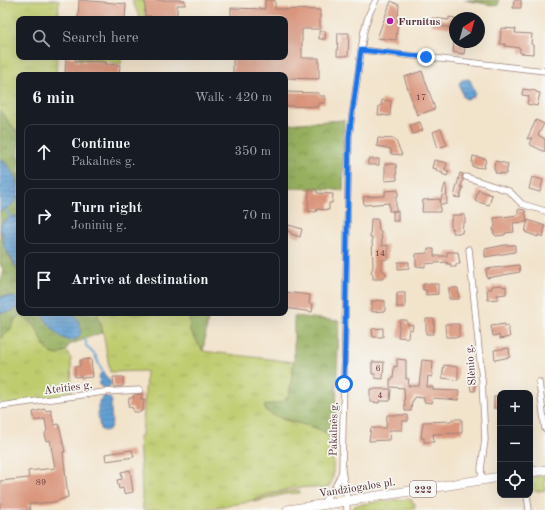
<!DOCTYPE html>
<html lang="en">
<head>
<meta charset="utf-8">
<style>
  :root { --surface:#171b24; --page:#242831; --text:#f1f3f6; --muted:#9ea1a6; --line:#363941 }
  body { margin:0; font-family:"Old Standard TT",serif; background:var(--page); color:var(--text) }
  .controls { position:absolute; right:12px; bottom:12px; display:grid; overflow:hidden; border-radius:8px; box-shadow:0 4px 16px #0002 }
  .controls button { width:36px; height:36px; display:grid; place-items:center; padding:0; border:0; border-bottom:1px solid var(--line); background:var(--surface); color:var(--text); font:20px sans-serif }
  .compass { position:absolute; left:449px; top:12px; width:36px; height:36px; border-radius:50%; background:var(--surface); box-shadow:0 4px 16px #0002; rotate:37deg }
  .stop { position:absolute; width:12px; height:12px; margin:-9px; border:3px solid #1a73e8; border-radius:50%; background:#fff }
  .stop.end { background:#1a73e8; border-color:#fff; box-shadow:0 1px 4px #0008 }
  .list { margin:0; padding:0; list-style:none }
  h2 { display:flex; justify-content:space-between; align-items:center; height:52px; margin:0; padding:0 16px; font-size:17px }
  h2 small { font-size:13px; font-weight:400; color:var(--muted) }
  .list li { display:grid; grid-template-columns:26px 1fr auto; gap:12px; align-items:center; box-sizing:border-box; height:56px; margin:0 8px 8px; padding:0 8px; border:1px solid var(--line); border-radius:8px }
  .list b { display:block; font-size:15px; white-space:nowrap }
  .list p { margin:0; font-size:13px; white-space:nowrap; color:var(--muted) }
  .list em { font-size:13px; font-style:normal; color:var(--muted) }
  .icon { flex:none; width:22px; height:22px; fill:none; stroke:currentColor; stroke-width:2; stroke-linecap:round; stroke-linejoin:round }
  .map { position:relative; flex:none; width:545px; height:510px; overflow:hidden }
  .search { position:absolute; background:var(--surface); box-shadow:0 4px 16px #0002; left:16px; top:16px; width:272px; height:44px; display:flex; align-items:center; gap:10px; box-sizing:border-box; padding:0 14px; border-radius:8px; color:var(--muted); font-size:15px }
  .panel { position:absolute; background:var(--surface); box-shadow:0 4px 16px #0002; left:16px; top:72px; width:272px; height:244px; border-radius:8px }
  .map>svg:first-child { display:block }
  .grass { fill:url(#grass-tufts); stroke:#84764c }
  .forest { fill:url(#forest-crowns); stroke:#706846 }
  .water { fill:url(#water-rules); stroke:#566080 }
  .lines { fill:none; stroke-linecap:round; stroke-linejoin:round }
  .stream { stroke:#62a2d5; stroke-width:2 }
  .building { fill:#da967d }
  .minor-casing { stroke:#9e817b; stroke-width:7 }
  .primary-casing { stroke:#9e817b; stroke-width:10 }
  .minor { stroke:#fff; stroke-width:5.5 }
  .primary { stroke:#fff; stroke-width:9 }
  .route { stroke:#1a73e8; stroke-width:5 }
  .poi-dot { fill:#b5179e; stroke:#f6f6f2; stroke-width:1.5 }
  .labels { text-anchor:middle; stroke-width:3.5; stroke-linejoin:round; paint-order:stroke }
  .number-label { font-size:9px; fill:#6e3d40 }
  .shield { fill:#f6f6f2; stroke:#7e6067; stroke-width:1 }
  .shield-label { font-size:10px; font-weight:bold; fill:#4a1f2b }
  .poi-label { font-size:11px; font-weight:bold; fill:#4a1f2b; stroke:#f6f6f2; text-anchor:start }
  .street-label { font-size:11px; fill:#4a1f2b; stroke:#f6f6f2 }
</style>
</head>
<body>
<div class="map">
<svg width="545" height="510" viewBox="0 0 545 510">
  <defs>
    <pattern id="grass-tufts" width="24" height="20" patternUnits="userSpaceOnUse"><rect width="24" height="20" fill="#bfcc6e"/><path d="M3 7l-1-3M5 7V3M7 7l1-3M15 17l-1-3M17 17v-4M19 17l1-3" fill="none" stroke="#a6af5f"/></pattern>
    <pattern id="forest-crowns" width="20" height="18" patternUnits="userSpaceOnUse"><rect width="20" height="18" fill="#97b061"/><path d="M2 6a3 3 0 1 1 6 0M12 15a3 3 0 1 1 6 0" fill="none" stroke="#7d8f50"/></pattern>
    <pattern id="water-rules" width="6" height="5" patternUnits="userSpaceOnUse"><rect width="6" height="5" fill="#62a2d5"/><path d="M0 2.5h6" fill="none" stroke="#5383ad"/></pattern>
  </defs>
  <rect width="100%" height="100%" fill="#f6f6f2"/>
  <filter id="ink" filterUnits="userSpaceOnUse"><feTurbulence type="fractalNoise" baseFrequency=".025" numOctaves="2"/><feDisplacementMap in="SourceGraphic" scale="8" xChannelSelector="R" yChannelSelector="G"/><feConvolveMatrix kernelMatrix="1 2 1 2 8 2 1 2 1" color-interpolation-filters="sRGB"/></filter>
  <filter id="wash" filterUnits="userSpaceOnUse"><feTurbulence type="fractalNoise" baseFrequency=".012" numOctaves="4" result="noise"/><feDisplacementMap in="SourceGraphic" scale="16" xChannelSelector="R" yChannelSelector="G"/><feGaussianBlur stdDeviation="0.9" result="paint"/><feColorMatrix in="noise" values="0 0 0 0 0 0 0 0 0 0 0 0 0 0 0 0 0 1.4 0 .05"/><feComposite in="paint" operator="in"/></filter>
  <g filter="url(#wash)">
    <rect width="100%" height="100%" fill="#f2e3cb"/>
    <!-- grass -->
    <g class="grass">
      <polygon points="0,0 59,0 58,19 19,19 19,57 57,57 56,75 19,75 19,134 0,111"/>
      <polygon points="132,0 145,1 145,16 151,16 151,19 140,19"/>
      <polygon points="76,57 121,57 121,64 106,61 76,59"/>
      <path d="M97 313H189L190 331 203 351 294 362 289 396 281 402 264 406C270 410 276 416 282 419 298 425 324 424 333 440V478L330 485 326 488 321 489 312 487 293 488 269 494 244 503 200 510H143L139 436 142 435 145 396 146 371 110 372 103 332Z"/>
      <path d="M20 316C35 321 42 332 44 346L59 355 66 350 71 359 72 396 0 406V339L10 330 16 318Z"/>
      <path d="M545 475V490C534 492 530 493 530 480L532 477Z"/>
      <polygon points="297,490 300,491 300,493 285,494 256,502 253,501 278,493"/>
      <polygon points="408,499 412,500 412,503 415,503 415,508 402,510 352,510 354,507 357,505 382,501"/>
    </g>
    <!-- forest -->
    <g class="forest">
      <polygon points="464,0 499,0 498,6"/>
      <polygon points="0,111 19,134 19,186 12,170 0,157"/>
      <polygon points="344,120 343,191 328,189 285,188 285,124"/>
      <polygon points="19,195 19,215 12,217 0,228 0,212 12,205"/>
      <path d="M0 229 6 251 19 272V313H41L48 323 61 337 81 328 74 313H97L103 332 69 345 66 350 59 355C37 354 47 325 20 316L16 318 10 330 0 339V313L13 311 5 296 0 297V283L4 271 0 264Z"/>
      <polygon points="189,313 209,313 203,351 190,331"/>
      <path d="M294 316 339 321 335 434 331 436C317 426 299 424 283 419 277 417 271 414 266 411L264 406 281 402 289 396 294 362Z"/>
    </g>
    <!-- water -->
    <g class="water">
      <polygon points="468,79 470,80 475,92 473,97 466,99 463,97 459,83 462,80"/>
      <path d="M0 157C11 169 28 188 13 204 10 207 5 210 0 212Z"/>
      <polygon points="19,215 19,272 4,246 4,238 0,229 2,222 12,217"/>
      <polygon points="12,296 18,300 19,307 13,311 0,313 0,297"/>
      <path d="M41 313H74C79 321 87 335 74 340 71 341 68 341 65 339 56 335 46 321 41 313Z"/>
      <polygon points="101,373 104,374 110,380 111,384 109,387 104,388 100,386 99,376"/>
      <path d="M105 396 110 398 112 402C108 410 118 430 104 431L100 429C99 420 94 399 105 396Z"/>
    </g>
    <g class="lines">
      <!-- stream -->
      <g class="stream">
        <polyline points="6,210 10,217"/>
        <polyline points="85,340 86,342 86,346 95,355 103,373"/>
      </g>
    </g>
    <g id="blocks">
      <!-- building -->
      <g class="building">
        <polygon points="79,0 126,4 125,19 78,19"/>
        <polygon points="145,0 185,0 185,5 177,5 177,19 151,19 151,16 145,16"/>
        <polygon points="265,0 275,0 275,9 320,10 320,29 302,29 302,58 319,58 319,79 285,78 285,75 233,75 233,57 285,57 285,19 231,19 231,8 265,9"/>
        <polygon points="514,0 521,0 521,8 513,8"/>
        <polygon points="391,1 399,5 396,40 377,38"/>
        <polygon points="449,17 455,18 455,28 431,25 432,18 449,20"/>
        <polygon points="501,28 516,29 515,33 532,34 531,44 533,45 533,54 520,53 520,48 505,46 505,44 500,44"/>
        <polygon points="319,31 326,31 325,39 319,39"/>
        <polygon points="338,33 349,33 348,56 337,56"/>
        <polygon points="454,42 464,44 463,47 465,47 464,54 453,52"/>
        <polygon points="66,57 76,57 75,61 106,62 106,64 120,65 119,75 65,75"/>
        <polygon points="422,71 435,109 417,115 404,77"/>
        <polygon points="523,89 536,91 536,92 540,93 537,106 527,104 529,96 522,95"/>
        <polygon points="285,92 319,93 319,96 325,96 325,103 319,103 319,107 285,106"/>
        <polygon points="382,100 391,101 390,116 378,115 379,106 381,106"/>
        <polygon points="536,120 544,124 538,135 545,139 545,152 529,144 532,138 527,139"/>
        <polygon points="420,122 423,130 413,134 410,125"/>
        <polygon points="441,129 447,145 438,148 433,132"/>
        <polygon points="378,138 395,139 402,155 391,154 391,149 377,146"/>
        <polygon points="473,156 486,159 484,168 473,167 472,163"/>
        <rect x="368" y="159" width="11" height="6"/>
        <polygon points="434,160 447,163 445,170 449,171 447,176 442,174 443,173 436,171 437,169 432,168"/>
        <polygon points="495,161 508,164 506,174 496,173 494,168"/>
        <polygon points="385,164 396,164 397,180 385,181"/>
        <polygon points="460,173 463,174 462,176 463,180 461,187 463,187 460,198 454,197"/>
        <polygon points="532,177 543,180 540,192 529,189"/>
        <polygon points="445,184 446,184 447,204 440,204 440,212 422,212 423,200 440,199 440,203"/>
        <polygon points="309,189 317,189 317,193 333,194 332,203 329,203 329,210 317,209 316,212 308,211"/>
        <polygon points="398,190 398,196 396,196 396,211 389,211 389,203 364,205 363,197 385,196 385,191"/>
        <polygon points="478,190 492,195 489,205 475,201"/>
        <polygon points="519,209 525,210 527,222 513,223 514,232 505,233 505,235 496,236 494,234 493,229 495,226 494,218 518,215 518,210"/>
        <rect x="393" y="211" width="5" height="10"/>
        <polygon points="452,215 465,215 465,223 463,223 462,233 453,233 453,229 451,229 451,219 452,219"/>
        <polygon points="371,219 378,219 379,231 381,231 382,246 388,245 388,259 382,260 382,270 386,273 386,276 382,279 373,279 373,275 371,273 373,266 372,238 370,238"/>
        <polygon points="528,220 545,226 543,237 538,235 538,237 525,232"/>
        <polygon points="289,225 302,229 300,237 291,234 291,232 287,231"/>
        <polygon points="505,245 515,245 515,252 485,257 485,249"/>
        <polygon points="428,249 434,249 434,256 447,256 447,252 458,252 460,264 456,264 456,267 451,267 451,264 447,264 447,262 425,264 425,267 416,266 416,254 427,253"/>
        <polygon points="398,262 409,262 409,268 398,269"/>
        <polygon points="519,265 520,272 487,278 486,269"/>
        <polygon points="423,284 438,284 438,294 426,295 426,290 423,290"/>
        <polygon points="502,285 503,287 506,286 506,294 497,295 498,299 488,300 487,289 492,289 492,286"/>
        <polygon points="449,288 458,288 459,299 449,299"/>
        <polygon points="285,292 310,295 309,304 313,304 312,312 285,308"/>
        <rect x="397" y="293" width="8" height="14"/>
        <polygon points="376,300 385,301 385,311 372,312 372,301 376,301"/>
        <polygon points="426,319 434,319 434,332 433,332 433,334 426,334"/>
        <polygon points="400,320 407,320 407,324 413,325 412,330 409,329 408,338 398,337"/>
        <polygon points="445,324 459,324 459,337 446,337"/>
        <polygon points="505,324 505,327 508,326 510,337 500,339 499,335 493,336 491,326"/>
        <polygon points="383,328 383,337 373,337 372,329"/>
        <polygon points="509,348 510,357 495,360 494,350"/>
        <polygon points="91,359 93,377 81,378 81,376 75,377 75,367 80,366 80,360"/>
        <polygon points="397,359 406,360 406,379 409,379 408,386 419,386 422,360 433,361 432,377 428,376 427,387 433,387 433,390 459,391 458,400 433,398 432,403 424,402 424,398 414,397 414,400 412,401 411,411 405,411 404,388 390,387 390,379 393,379 394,366 397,367"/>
        <polygon points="372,362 384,362 383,379 375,378 375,374 372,374"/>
        <polygon points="444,365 458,367 458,380 442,378"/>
        <polygon points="113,377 123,377 123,386 114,387"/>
        <polygon points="470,383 475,383 475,391 471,391"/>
        <polygon points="370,389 391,389 390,401 379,401 379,403 370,402"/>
        <polygon points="142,394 141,400 144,400 143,410 141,410 141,412 133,412 133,408 128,407 129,398 133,398 134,395"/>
        <rect x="494" y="397" width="6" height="11"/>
        <polygon points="45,409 45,411 51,410 54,425 59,424 65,452 63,452 68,497 54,502 29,504 30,510 0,510 0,481 29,478 28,471 55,468 50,440 46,441 45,433 47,431 45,419 35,421 33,412"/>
        <polygon points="387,415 408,415 408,421 403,421 402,430 390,430 389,440 369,441 371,428 386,428"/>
        <polygon points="452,419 462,419 462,433 433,434 434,442 424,442 424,438 421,438 423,422 452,421"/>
        <polygon points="132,450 134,457 106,461 105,454"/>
        <polygon points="130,470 133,492 124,494 123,488 119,489 117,480 122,479 121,472"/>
      </g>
    </g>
  </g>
  <g filter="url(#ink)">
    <use href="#blocks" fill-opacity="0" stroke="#9e817b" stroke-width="1"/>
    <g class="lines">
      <!-- minor casing -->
      <g class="minor-casing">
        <g id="minor">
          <polyline points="361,50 545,71"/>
          <polyline points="466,177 509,191 522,204 545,211"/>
          <polyline points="469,249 482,380 485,440 481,469 482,480"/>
          <polyline points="539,382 545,429"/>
          <polyline points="0,406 104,392 140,390"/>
          <polyline points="527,495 529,510"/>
          <polyline points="321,505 335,487 342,472"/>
          <polyline points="347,510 346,490 342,472 349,136 364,31 369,14 376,0"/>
        </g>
      </g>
      <!-- primary casing -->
      <g class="primary-casing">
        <g id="primary">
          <polyline points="530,472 545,470"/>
          <polyline points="288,510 500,477"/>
        </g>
      </g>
      <!-- minor -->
      <use href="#minor" class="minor"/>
      <!-- primary -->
      <use href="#primary" class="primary"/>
    </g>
  </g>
  <g class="lines" filter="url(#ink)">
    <!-- route -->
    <polyline class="route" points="344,384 349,136 361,50 426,57"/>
  </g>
  <!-- markers -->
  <circle class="poi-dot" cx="390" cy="21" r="4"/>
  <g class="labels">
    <!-- number labels -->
    <g class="number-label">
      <text x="421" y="100">17</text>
      <text x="380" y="256">14</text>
      <text x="378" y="371">6</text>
      <text x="380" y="398">4</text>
      <text x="41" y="485">89</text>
    </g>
    <!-- shield labels -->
    <rect class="shield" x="410" y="481" width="26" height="16" rx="3"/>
    <g class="shield-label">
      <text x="423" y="493">222</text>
    </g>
    <!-- poi labels -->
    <g class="poi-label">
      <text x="398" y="25">Furnitus</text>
    </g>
    <!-- street labels -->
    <g class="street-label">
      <text transform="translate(470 365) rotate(-95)" y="4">Slėnio g.</text>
      <text transform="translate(68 387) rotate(-7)" y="4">Ateities g.</text>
      <text transform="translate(333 429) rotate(-89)" y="4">Pakalnės g.</text>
      <text transform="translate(357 487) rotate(-9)" y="4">Vandžiogalos pl.</text>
    </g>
  </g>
</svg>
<div class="controls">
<button>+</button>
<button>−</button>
<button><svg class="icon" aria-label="locate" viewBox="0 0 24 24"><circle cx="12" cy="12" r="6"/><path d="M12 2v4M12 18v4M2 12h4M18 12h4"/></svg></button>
</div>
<svg class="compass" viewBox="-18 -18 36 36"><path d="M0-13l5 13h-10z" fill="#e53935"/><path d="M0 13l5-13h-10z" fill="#9ea1a6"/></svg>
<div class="stop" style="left:344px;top:384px"></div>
<div class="stop end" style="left:426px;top:57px"></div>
<div class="search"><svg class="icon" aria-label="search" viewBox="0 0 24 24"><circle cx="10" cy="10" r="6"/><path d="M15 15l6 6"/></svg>Search here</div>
<section class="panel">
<h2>6 min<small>Walk · 420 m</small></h2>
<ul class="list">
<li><svg class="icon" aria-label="ahead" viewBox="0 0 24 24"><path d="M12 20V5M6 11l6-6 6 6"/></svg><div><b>Continue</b><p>Pakalnės g.</p></div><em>350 m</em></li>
<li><svg class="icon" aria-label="right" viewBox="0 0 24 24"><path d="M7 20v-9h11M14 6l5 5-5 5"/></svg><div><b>Turn right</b><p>Joninių g.</p></div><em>70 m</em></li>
<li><svg class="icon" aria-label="arrive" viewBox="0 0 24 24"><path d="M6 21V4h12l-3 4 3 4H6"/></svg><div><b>Arrive at destination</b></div></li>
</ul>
</section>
</div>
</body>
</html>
